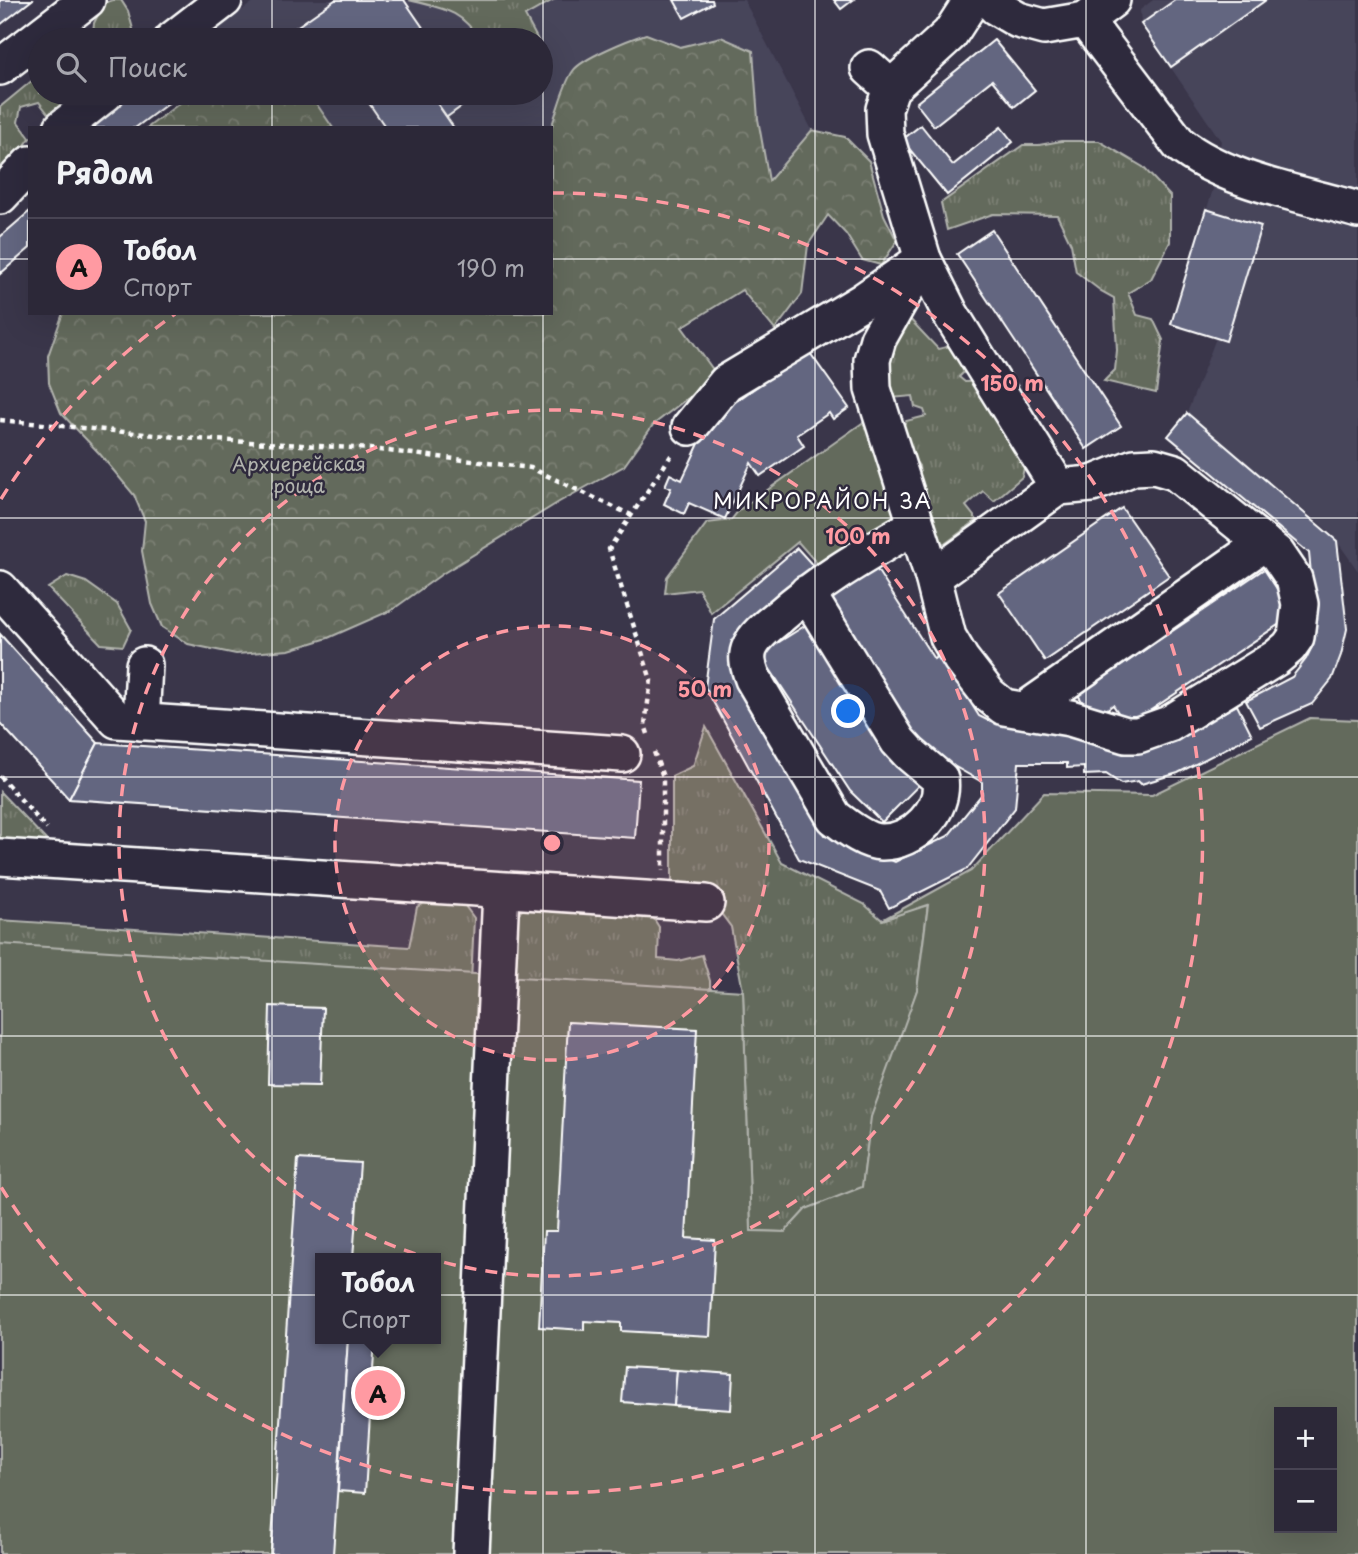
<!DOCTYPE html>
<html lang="ru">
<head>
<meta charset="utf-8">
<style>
  :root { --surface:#2c2838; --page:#343040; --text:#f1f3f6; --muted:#a6a6ae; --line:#484453; --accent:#ff9aa2 }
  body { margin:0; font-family:"Playpen Sans",sans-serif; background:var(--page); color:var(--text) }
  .controls { position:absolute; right:21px; bottom:21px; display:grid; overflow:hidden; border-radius:0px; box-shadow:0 7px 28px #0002 }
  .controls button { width:63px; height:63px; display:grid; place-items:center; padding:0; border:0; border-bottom:2px solid var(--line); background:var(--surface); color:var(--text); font:35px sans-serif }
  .you { position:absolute; left:849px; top:712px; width:24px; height:24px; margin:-18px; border:5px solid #fff; border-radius:50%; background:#1a73e8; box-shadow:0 0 0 10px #1a73e833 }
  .badge { display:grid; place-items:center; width:46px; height:46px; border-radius:50%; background:var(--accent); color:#111; font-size:23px; font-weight:700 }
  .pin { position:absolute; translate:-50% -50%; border:4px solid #fff; box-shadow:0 2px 7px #0006 }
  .popup { position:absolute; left:315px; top:1253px; width:126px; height:91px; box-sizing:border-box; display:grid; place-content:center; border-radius:0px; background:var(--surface); filter:drop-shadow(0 2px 5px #0005); font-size:23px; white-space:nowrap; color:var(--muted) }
  .popup b { font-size:26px; color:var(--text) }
  .popup::after { content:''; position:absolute; left:50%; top:100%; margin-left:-14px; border:14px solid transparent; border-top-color:var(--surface) }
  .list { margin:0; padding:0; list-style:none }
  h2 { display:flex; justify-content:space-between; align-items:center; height:91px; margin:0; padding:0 28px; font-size:30px }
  h2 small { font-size:23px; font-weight:400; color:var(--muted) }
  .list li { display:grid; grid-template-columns:46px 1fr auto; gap:21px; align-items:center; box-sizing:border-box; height:98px; padding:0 28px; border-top:2px solid var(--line) }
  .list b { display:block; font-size:26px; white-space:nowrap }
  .list p { margin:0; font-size:23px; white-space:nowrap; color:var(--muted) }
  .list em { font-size:23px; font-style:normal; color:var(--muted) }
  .icon { flex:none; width:38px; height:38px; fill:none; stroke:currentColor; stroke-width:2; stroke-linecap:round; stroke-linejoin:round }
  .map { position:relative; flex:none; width:1358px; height:1554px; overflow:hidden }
  .search { position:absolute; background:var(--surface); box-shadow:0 7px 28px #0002; left:28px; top:28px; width:525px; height:77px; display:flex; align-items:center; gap:18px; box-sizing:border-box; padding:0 24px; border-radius:38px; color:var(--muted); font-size:26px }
  .panel { position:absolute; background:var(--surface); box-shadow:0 7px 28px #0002; left:28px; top:126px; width:525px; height:189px; border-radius:0px }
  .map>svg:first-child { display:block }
  .built { fill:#47445a }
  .grass { fill:url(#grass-tufts); stroke:#b2b4ae; stroke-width:2 }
  .forest { fill:url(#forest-crowns); stroke:#b2b4ae; stroke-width:2 }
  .garden { fill:#646a5c; stroke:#b2b4ae; stroke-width:2; fill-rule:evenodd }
  .building { fill:#646680; stroke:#fff; stroke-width:2 }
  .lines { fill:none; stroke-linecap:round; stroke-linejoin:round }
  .minor-casing { stroke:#fff; stroke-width:40 }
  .path { stroke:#fff; stroke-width:4.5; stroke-dasharray:5 5; stroke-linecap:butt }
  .minor { stroke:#2f2a3d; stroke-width:35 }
  .grid { fill:none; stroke:#fff; stroke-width:2; stroke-opacity:0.55 }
  .ring { fill:none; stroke:#ff9aa2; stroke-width:3.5; stroke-dasharray:12 9 }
  .labels { text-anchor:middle; stroke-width:5; stroke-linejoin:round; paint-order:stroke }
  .park-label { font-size:19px; fill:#b2b4ae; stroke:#2f2a3d }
  .neighbourhood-label { font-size:21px; letter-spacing:2px; fill:#fff; stroke:#2f2a3d }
  .centre { fill:#ff9aa2; stroke:#2f2a3d; stroke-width:3.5 }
  .ring-label { font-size:21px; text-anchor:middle; font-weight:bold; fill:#ff9aa2; stroke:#2f2a3d; stroke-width:5; stroke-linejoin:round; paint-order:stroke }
</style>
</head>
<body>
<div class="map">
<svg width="1358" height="1554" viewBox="0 0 1358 1554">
  <defs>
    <pattern id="grass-tufts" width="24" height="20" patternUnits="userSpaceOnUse" patternTransform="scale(1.75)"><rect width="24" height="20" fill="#646a5c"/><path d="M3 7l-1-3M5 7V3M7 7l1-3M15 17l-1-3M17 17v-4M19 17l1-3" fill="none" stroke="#7b8074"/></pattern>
    <pattern id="forest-crowns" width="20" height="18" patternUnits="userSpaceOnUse" patternTransform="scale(1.75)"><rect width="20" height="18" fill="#646a5c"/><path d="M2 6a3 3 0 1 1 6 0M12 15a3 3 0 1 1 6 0" fill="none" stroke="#7b8074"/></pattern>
  </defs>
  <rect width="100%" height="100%" fill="#3a364a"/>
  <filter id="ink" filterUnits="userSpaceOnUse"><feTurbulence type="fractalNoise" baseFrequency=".0143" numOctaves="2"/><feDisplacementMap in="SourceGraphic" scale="14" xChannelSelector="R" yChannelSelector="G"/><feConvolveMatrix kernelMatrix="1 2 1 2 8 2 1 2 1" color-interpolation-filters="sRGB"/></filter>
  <g filter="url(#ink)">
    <!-- built -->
    <g class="built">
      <polygon points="256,0 744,0 812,130 769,182 758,119 721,37 680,47 646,34 574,70 551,128 333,128 309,93 541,93 541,40 212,40 208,35"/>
      <polygon points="1153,0 1358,0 1358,571 1332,534 1187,413 1216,338 1171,324 1214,186 1221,141 1141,24 1140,10"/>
    </g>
    <!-- grass -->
    <g class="grass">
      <polygon points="113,0 121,0 128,11 136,40 84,40 93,33 94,23 104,3"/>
      <path d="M409 0H553L525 16 538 40 507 37 502 40H480C460 9 443 9 409 0Z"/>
      <polygon points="40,74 40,93 79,93 50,116 39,102 21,107 18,122 30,138 0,181 0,107"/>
      <polygon points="1061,141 1099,141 1143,167 1170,196 1170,242 1151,279 1128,293 1137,315 1153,319 1163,340 1156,393 1104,381 1115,370 1117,350 1114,298 1101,291 1076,272 1071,244 1057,215 993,214 947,230 941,203 1023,145 1039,145"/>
      <polygon points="907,316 938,349 955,345 964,356 965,371 959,377 965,382 983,381 1026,459 1022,477 994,501 983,491 966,506 977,520 946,543 935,544 922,492 919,466 902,444 900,432 906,421 926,416 924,410 915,407 913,396 891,398 887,339"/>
      <polygon points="67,576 86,582 117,604 131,629 123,646 101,644 48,588"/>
      <polygon points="706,727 782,863 864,904 882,920 928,904 917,990 868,1140 862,1188 806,1209 785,1232 751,1231 743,991 731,927 699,884 672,882 672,776 693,766"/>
      <polygon points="0,792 50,844 0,841"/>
      <polygon points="435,896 459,898 474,918 471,982 0,1000 0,920 409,947 417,907"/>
      <polygon points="529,904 652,916 659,927 658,959 678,961 702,955 710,981 710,994 505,985 510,921"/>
    </g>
    <!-- forest -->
    <g class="forest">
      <path d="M646 34 680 47 721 37 753 51 758 119 769 181 812 130 845 137 869 161 884 215 897 241 881 265 862 260 846 234 828 215 808 245 802 294 775 330 742 290 682 327 717 375 653 425 624 466 559 502 442 574 392 610 328 638 289 650 236 654 188 644 162 627 152 604 142 551 145 521 134 495 99 453 61 413 49 383 48 356 63 313H551V128C557 112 563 85 573 71 582 58 630 39 646 34Z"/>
      <polygon points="193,93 309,93 333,128 147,128"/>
    </g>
    <!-- garden -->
    <g class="garden">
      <polygon points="865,421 898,521 820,567 798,542 711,613 699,589 665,593 667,577 707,523 731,520 739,510"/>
      <path d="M1310 718 1358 720V1554H0V944L743 991 751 1231 785 1232 806 1209 862 1187 871 1117 917 990 928 905 882 920 971 871 1044 793 1152 795ZM320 1258H436V1339H320ZM1279 1412H1332V1528H1279Z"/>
    </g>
    <!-- building -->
    <g class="building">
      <polygon points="0,0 32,0 0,25"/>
      <polygon points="335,0 404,0 426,32 414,40 288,40 285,35"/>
      <polygon points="674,0 712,0 713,3 684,18"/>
      <polygon points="834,0 853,0 841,9"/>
      <polygon points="1175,0 1266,0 1171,67 1141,24"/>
      <polygon points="426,32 432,40 414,40"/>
      <polygon points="994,40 1035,90 1014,107 992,80 934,126 916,103"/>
      <polygon points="132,93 182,93 135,128 85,128"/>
      <polygon points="325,93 341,93 330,100"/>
      <polygon points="362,93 430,93 454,128 386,128"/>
      <polygon points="430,93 469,93 473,98 447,117"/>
      <polygon points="921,125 953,165 1001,127 1013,142 947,195 902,140"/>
      <polygon points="1206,209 1261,226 1226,341 1171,324"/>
      <polygon points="30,211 30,248 0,274 0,237"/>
      <polygon points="992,230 1121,426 1086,449 957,254"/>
      <polygon points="808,350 849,408 833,419 829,413 797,435 804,446 760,476 751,463 725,519 689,503 684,514 664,504 671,488 665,486 670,474 682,480 710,420"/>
      <polygon points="1187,413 1337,541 1347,629 1341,655 1332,679 1312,704 1260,727 1246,701 1292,677 1306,659 1312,647 1316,626 1309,553 1168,436"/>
      <polygon points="1122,508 1169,576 1045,661 999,593"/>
      <polygon points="797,548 817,570 735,670 825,835 895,862 948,836 982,794 982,782 925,750 826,595 874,565 934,659 940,654 979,716 987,720 1028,729 1068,729 1132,752 1161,746 1237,705 1252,735 1178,773 1141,784 1138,781 1121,784 1106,774 1084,775 1084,767 1067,768 1067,763 1019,763 1015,808 967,869 889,908 880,891 799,859 705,687 714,619"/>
      <polygon points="1264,569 1279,592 1284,621 1127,726 1113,705 1103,712 1084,704 1078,695"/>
      <polygon points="806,625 920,784 882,822 850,791 760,654"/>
      <polygon points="0,634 98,743 69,799 0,723"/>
      <polygon points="98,743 639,780 635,838 69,799"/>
      <polygon points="270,1006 323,1008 320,1085 268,1084"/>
      <polygon points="568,1022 697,1029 686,1238 715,1240 710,1336 621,1331 621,1323 584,1321 584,1330 539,1327 544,1231 557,1231"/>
      <polygon points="298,1159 360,1163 353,1258 320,1258 320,1339 348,1339 333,1554 271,1554"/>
      <polygon points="348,1339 375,1339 365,1493 338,1491"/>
      <polygon points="625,1367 677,1370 674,1406 622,1402"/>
      <polygon points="677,1370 733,1374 731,1410 674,1406"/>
    </g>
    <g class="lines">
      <!-- minor casing -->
      <g class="minor-casing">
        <g id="minor">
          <polyline points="990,0 996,7 1018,20 1044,27 1085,20 1112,0"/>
          <path d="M1085 20 1179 144C1227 182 1300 193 1358 210"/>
          <polyline points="172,40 224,0"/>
          <polyline points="0,67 87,0"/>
          <polyline points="869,68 891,88"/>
          <polyline points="62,128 106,93"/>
          <polyline points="0,196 30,164"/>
          <polyline points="923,259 878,339 872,360 873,389 933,577 948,637 961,659 989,695 1004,707 1070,718 1126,735 1138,735 1169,724 1276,658 1289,647 1296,637 1300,604 1294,579 1277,554 1175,472 1154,466 1134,467 1092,484 1058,487"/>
          <polyline points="690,427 726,383 863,301 915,265"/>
          <polyline points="933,577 1058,487 950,313 923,259 885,134 884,109 891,88 950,34 972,0"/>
          <polyline points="0,589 117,720 622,754"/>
          <path d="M807 593 898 741 909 753 940 779C945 810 914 843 881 842 865 842 846 826 834 817L753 679C749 668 745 658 750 647 756 634 769 625 780 616 823 578 867 554 916 525"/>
          <polyline points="1025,710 1264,543"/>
          <polyline points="141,722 144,665"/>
          <polyline points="0,857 706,903"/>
          <polyline points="471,1554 501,891"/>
        </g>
      </g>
      <!-- path -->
      <g class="path">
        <polyline points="0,420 197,439 371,449 531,468 631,515"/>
        <polyline points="648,734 645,725 651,680 609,549 674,451"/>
        <polyline points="654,752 663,777 663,871"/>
        <polyline points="0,776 47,829"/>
      </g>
      <!-- minor -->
      <use href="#minor" class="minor"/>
    </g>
  </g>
  <!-- grid -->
  <path class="grid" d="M272 0V40M543 0V128M815 0V1554M1086 0V1554M272 93V128M0 259H30M551 259H1358M272 313V1554M543 313V1554M0 518H1358M0 777H1358M0 1036H1358M0 1295H1358"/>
  <!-- distance rings -->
  <circle cx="552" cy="843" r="217" fill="#ff9aa2" fill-opacity=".12"/>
  <g class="ring">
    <circle cx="552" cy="843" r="217"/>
    <circle cx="552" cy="843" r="433"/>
    <path d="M1 499A650 650 0 0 1 175 314M552 193A650 650 0 1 1 1 1187"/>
  </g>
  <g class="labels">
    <!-- park labels -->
    <g class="park-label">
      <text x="299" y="471">Архиерейская<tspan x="299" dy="22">роща</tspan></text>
    </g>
    <!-- neighbourhood labels -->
    <g class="neighbourhood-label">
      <text x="823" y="509">МИКРОРАЙОН 3А</text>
    </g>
  </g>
  <circle cx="552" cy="843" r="10" class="centre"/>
  <g class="ring-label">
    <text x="1012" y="391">150 m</text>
    <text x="858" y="544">100 m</text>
    <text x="705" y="697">50 m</text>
  </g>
</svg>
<div class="controls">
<button>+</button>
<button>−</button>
</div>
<div class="you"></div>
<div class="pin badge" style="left:378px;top:1393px">A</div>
<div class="popup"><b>Тобол</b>Спорт</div>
<div class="search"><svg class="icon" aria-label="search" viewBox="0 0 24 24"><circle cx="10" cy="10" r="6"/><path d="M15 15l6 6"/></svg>Поиск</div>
<section class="panel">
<h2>Рядом<small></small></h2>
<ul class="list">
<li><span class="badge">A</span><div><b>Тобол</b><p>Спорт</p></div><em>190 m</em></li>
</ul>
</section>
</div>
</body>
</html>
